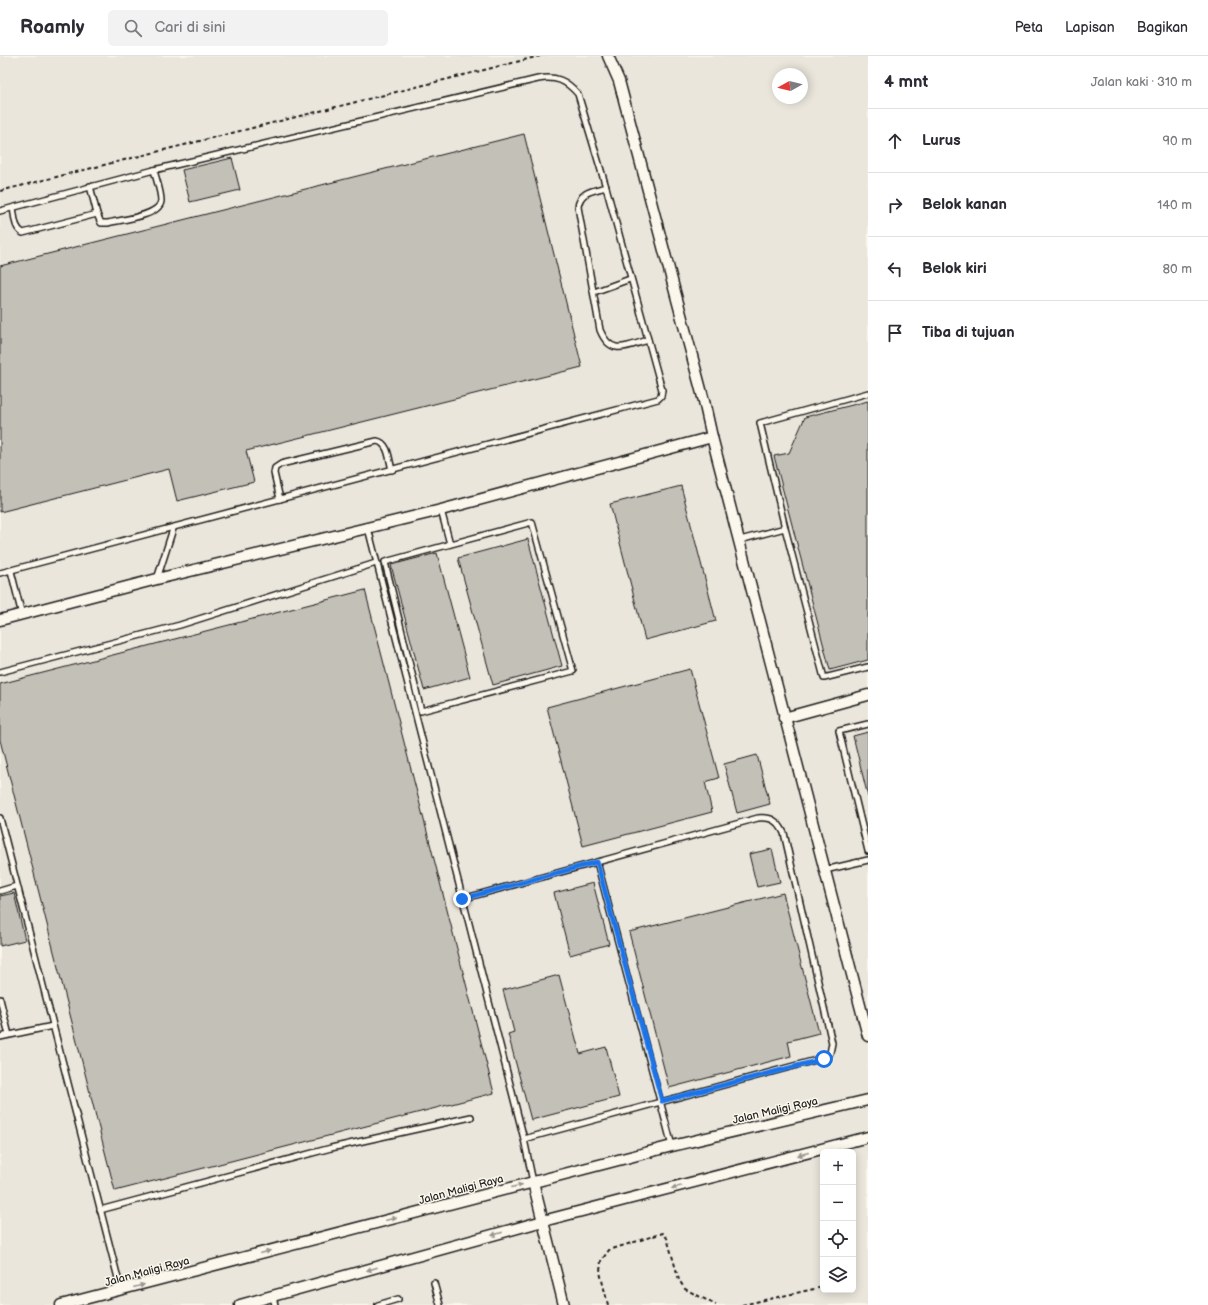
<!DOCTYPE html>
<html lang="id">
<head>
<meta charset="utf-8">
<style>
  :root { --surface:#fff; --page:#f2f2f3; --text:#2b2b33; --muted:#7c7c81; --line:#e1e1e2 }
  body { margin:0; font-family:"Balsamiq Sans",sans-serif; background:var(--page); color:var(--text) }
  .controls { position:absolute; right:12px; bottom:12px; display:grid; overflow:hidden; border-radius:6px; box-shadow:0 2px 10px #0003 }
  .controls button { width:36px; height:36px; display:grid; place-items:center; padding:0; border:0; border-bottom:1px solid var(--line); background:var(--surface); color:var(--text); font:20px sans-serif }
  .compass { position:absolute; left:772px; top:12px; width:36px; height:36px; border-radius:50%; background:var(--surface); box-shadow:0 2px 10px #0003; rotate:262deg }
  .stop { position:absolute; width:12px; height:12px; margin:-9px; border:3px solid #1a73e8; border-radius:50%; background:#fff }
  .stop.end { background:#1a73e8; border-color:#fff; box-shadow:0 1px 4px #0008 }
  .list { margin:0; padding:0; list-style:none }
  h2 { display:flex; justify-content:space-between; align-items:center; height:52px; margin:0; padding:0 16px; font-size:17px }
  h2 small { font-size:13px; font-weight:400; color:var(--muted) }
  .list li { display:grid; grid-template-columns:26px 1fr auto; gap:12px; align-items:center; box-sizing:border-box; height:64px; padding:0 16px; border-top:1px solid var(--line) }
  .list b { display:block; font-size:15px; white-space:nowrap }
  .list em { font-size:13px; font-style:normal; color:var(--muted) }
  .icon { flex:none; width:22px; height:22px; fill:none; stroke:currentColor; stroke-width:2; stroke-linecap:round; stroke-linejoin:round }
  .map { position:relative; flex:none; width:868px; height:1249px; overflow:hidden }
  header { display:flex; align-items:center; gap:24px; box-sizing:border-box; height:56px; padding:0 20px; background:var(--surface); border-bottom:1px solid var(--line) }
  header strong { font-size:19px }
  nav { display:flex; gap:22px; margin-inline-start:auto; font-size:14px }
  .search { width:280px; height:36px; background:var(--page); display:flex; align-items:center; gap:10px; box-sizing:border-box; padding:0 14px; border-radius:6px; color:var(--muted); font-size:15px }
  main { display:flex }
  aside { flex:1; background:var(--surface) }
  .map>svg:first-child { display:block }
  .built { fill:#eae6dc; fill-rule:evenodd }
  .building { fill:#c3c0b8; stroke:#1c1c1c }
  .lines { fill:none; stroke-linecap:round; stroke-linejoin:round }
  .lane-casing { stroke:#1c1c1c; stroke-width:8 }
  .street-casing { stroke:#1c1c1c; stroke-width:13 }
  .path { stroke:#1c1c1c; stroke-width:2; stroke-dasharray:4 3; stroke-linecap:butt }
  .lane { stroke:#fbf7ec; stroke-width:5 }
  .street { stroke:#fbf7ec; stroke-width:10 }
  .oneway { fill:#97948e }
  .route { stroke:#1a73e8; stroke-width:5 }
  .labels { text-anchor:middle; stroke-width:3; stroke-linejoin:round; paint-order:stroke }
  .street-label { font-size:11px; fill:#1c1c1c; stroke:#fbf7ec }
</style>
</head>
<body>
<header>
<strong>Roamly</strong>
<div class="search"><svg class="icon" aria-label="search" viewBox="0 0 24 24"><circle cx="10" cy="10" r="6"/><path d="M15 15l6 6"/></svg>Cari di sini</div>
<nav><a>Peta</a><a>Lapisan</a><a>Bagikan</a></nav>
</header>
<main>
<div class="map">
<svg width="868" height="1249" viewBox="0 0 868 1249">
  <rect width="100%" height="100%" fill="#fbf7ec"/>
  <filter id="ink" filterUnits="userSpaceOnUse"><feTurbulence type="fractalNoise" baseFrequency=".025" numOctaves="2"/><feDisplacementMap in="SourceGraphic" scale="8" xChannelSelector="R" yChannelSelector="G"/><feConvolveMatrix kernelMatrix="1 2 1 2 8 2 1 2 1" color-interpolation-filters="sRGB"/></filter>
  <g filter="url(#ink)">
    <!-- built -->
    <path class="built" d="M0 0H868V1249H0ZM778 18H802V42H778ZM823 1096H853V1234H823Z"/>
    <!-- building -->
    <g class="building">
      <polygon points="524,78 582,311 246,395 254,426 177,445 169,413 0,456 0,210"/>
      <polygon points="232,102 240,134 190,146 182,114"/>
      <polygon points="868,345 868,604 830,614 774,400 789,397 805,361"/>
      <polygon points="681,430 716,565 645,584 610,448"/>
      <polygon points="528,483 562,610 493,629 458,502"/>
      <polygon points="437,497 470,621 424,634 391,509"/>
      <polygon points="365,534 494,1037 115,1135 0,684 0,628"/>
      <polygon points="690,613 719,722 705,726 712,756 583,790 547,651"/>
      <polygon points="868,676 868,741 853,680"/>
      <polygon points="757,699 770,748 737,757 724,708"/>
      <polygon points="772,793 780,826 757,831 749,798"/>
      <polygon points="593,827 609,888 570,899 554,837"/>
      <polygon points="14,837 25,884 0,890 0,840"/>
      <polygon points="783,837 819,977 788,985 791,1000 669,1032 629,876"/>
      <polygon points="559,919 580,998 606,991 619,1041 531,1064 508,978 514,976 503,934"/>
    </g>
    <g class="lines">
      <!-- lane casing -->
      <g class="lane-casing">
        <g id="lane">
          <path d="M90 130 97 158 101 167H108C120 164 160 160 161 145 161 135 156 123 154 114"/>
          <path d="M606 131C593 135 580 135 578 151L600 274C611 301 627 290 648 284"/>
          <path d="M13 152C15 161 14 172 23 177L97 158"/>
          <path d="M0 155 154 114 538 23C556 20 566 24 578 38L606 131 662 334 661 340 658 343 0 517"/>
          <polyline points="594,236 630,223"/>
          <path d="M280 443 274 417 275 412 281 408 377 385C389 387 389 404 392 414"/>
          <polyline points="441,454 450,488"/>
          <polygon points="532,466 573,615 421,655 385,506"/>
          <polyline points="368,472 524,1083 533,1126"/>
          <polyline points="785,472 760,367 868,337"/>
          <polyline points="740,484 785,472 824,622 868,611"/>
          <polyline points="11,515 22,559"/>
          <polyline points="157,523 173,473"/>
          <polyline points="0,616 180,569 376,507"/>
          <polyline points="868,668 839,675 868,795"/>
          <polyline points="0,762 121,1234"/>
          <polyline points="597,806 672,1090"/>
          <polyline points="825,814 868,804"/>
          <polyline points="0,835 17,830"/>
          <path d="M462 843 758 762C772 761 778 765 784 777L832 987 830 997 827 1001 524 1083"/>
          <polyline points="0,943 9,979"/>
          <polyline points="0,981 53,970"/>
          <polyline points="100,1154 331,1092 471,1061"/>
          <polyline points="434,1227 440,1249"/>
          <polyline points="273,1241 275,1249"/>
          <polyline points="378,1249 398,1243"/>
        </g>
      </g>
      <!-- street casing -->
      <g class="street-casing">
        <g id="street">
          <polyline points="608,0 619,25 704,345 712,381"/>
          <polyline points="0,564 157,523 441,454 712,381 868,980"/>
          <polyline points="784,662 868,639"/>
          <polyline points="533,1126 564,1249"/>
          <polyline points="61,1249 672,1090 868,1044"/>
          <polyline points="240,1249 543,1165 868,1081"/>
        </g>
      </g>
      <!-- path -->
      <g class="path">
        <polyline points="0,135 540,0"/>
        <polyline points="608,1249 600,1216 601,1205 609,1194 663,1177 667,1182 679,1224 685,1233 716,1249"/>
        <polyline points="742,1249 823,1231"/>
      </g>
      <!-- lane -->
      <use href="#lane" class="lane"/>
      <!-- street -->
      <use href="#street" class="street"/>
    </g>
    <!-- one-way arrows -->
    <defs><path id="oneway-solid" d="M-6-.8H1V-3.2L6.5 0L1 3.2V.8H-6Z"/></defs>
    <g class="oneway">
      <use href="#oneway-solid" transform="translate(803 1098) rotate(165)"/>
      <use href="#oneway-solid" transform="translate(517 1130) rotate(-15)"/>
      <use href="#oneway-solid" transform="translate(677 1131) rotate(165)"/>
      <use href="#oneway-solid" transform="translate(391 1163) rotate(-15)"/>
      <use href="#oneway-solid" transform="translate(497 1178) rotate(164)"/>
      <use href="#oneway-solid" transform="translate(265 1196) rotate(-15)"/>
      <use href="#oneway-solid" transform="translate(372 1213) rotate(164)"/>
      <use href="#oneway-solid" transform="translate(139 1230) rotate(-15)"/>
    </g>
  </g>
  <g class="lines" filter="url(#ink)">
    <!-- route -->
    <polyline class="route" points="462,843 597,806 662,1045 824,1003"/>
  </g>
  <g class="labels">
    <!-- street labels -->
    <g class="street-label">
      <text transform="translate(775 1054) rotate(-13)" y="4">Jalan Maligi Raya</text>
      <text transform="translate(461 1133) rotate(-15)" y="4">Jalan Maligi Raya</text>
      <text transform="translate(147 1215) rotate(-15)" y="4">Jalan Maligi Raya</text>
    </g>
  </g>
</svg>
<div class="controls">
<button>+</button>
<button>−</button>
<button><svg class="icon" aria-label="locate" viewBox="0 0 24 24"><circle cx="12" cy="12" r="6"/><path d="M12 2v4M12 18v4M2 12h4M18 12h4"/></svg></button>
<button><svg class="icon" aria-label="layers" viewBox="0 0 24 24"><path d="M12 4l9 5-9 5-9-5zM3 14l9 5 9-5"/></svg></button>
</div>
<svg class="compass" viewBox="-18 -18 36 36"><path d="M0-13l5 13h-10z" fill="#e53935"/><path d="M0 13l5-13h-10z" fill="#7c7c81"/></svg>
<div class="stop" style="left:824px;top:1003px"></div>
<div class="stop end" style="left:462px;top:843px"></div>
</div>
<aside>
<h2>4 mnt<small>Jalan kaki · 310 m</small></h2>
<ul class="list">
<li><svg class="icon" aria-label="ahead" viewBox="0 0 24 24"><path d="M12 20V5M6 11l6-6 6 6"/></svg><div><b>Lurus</b></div><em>90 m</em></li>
<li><svg class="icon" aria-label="right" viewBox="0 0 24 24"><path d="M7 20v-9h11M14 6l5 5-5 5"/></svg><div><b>Belok kanan</b></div><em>140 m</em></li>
<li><svg class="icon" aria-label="left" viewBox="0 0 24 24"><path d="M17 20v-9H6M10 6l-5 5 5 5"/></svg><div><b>Belok kiri</b></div><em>80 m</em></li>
<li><svg class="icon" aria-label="arrive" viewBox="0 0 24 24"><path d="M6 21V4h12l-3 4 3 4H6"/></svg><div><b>Tiba di tujuan</b></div></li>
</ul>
</aside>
</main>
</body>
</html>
